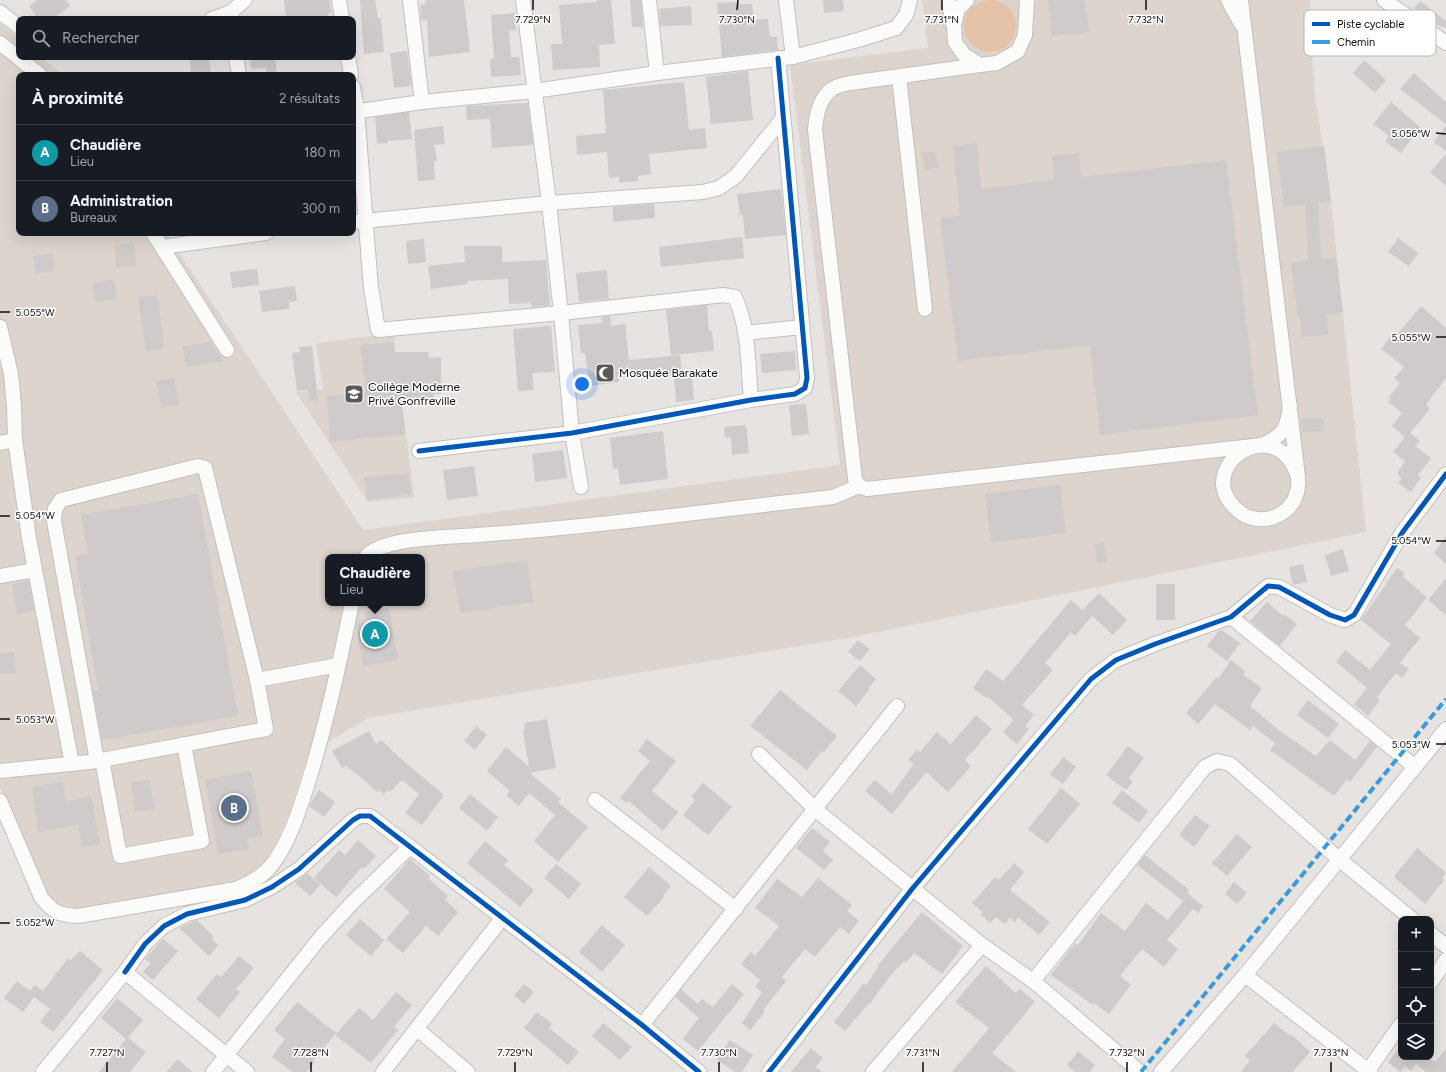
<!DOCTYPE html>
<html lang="fr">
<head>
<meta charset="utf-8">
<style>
  :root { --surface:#171b24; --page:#242831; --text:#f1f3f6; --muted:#9ea1a6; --line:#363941; --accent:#aeaeae }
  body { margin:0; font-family:Figtree,sans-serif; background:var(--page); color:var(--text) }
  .controls { position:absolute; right:12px; bottom:12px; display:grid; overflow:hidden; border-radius:8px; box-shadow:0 4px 16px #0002 }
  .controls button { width:36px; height:36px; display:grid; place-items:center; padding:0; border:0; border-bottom:1px solid var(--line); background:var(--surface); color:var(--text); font:20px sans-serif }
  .you { position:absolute; left:582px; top:384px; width:14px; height:14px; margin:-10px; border:3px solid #fff; border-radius:50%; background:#1a73e8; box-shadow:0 0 0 6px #1a73e833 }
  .badge { display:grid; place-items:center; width:26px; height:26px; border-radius:50%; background:var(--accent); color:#fff; font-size:13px; font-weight:700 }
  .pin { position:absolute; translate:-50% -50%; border:2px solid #fff; box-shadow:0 1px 4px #0006 }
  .popup { position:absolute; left:325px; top:554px; width:100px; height:52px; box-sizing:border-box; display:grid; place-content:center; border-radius:8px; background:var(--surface); filter:drop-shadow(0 1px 3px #0005); font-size:13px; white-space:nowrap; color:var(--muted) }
  .popup b { font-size:15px; color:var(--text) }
  .popup::after { content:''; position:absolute; left:50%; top:100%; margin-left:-8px; border:8px solid transparent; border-top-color:var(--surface) }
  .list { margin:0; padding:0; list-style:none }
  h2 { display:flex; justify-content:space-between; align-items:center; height:52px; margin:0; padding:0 16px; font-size:17px }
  h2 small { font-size:13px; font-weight:400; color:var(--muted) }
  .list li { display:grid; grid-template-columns:26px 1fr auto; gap:12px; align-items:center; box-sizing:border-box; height:56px; padding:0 16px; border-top:1px solid var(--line) }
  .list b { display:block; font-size:15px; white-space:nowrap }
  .list p { margin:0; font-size:13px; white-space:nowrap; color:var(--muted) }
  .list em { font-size:13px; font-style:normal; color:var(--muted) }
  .icon { flex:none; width:22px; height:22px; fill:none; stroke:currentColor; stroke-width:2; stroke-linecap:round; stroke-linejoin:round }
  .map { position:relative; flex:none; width:1446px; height:1072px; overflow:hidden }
  .search { position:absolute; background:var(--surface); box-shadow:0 4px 16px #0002; left:16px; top:16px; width:340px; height:44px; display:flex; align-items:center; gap:10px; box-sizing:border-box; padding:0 14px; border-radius:8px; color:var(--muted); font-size:15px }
  .panel { position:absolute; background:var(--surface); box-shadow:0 4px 16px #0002; left:16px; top:72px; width:340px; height:164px; border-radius:8px }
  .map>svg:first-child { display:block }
  .built { fill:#dcd4cd; fill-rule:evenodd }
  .green { fill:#e4c3a9 }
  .building { fill:#cecbca }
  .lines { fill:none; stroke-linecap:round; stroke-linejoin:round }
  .minor-casing { stroke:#c2c0bf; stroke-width:16 }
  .minor { stroke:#fbfbfa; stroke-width:14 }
  .quiet { stroke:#3a9ade; stroke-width:4; stroke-dasharray:8 4; stroke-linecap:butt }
  .cycleway-casing { stroke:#fff; stroke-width:8 }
  .cycleway { stroke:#0057b8; stroke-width:5 }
  .ticks { fill:none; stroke:#100e0d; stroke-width:1.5 }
  .labels { text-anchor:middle; stroke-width:3; stroke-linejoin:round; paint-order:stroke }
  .poi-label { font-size:12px; fill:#100e0d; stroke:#fff; text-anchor:start }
  .key { fill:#fff; stroke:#b7b7b6; stroke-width:1 }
  .key-label { font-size:11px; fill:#100e0d }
  .ticks-label { font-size:10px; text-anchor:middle; fill:#100e0d; stroke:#fff; stroke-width:3; stroke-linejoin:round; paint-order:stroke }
</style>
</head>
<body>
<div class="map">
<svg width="1446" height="1072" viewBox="0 0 1446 1072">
  <rect width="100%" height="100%" fill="#e6e3e1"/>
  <!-- built -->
  <g class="built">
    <path d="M922 0H1310V30L1315 95 1331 201 1366 532 853 637 368 718 308 754 290 811 277 842 265 861 254 873 235 883 78 908 63 907 53 901 45 891 0 787V24L19 39V57H41L62 75H19V233H166L363 530 840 465 790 65 928 48ZM328 557H422V603H328Z"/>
    <polygon points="393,333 414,497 368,502 296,392 323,390 316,343"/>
  </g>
  <!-- green -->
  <circle class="green" cx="990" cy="26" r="26"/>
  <!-- building -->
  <g class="building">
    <polygon points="37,0 66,0 70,6 52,19 38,19 29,6"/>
    <polygon points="284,0 330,0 331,13 328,13 329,19 286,19"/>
    <polygon points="360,0 375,0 378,18 381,18 384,52 364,54"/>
    <polygon points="425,0 464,0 470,52 429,57 427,20 421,20 420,5 426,4"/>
    <polygon points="597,0 611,0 615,44 599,45 600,67 553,70 551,44 562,44 559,5 597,2"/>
    <polygon points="630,0 641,0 643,27 632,27"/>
    <polygon points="823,0 843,0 844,11 824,13"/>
    <polygon points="1048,0 1085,0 1089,32 1052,36"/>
    <polygon points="1420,1 1446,21 1446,28 1433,23 1414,8"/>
    <polygon points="737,2 737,4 752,4 754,20 768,19 770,37 777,37 778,50 722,57 717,3"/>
    <polygon points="691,6 692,25 660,26 659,9"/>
    <polygon points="515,13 516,30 509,31 511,57 519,57 521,75 491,77 490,59 494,58 491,15"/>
    <polygon points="407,51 412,86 394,88 390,53"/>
    <polygon points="209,57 211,75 191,75 190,59"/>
    <polygon points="250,57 275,57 277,75 267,75 266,68 251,69"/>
    <polygon points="1364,60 1386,80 1375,93 1353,73"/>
    <polygon points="748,71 753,120 711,124 706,77"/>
    <polygon points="1414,73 1446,102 1446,124 1400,89"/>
    <polygon points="684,82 689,130 705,128 707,148 649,154 651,174 638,176 638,181 619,183 619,177 609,178 607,152 577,155 576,136 606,133 603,90"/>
    <polygon points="1391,102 1420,127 1401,153 1385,141 1389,136 1373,124"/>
    <polygon points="528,103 533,145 492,148 490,119 467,120 466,106"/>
    <polygon points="409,112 412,139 387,141 388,143 377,144 375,117"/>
    <polygon points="1446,125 1446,151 1434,142"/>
    <polygon points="443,126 445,144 434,145 437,161 434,161 435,180 418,181 414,130"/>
    <polygon points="977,143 981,189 1054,180 1052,156 1079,153 1081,177 1226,160 1258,415 1100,435 1090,345 958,361 940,218 960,216 953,146"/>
    <polygon points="1324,146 1331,201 1318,203 1321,259 1336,257 1343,312 1327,314 1328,335 1301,337 1300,317 1298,318 1291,263 1308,260 1305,204 1284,207 1277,152"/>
    <polygon points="935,151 938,168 925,170 922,153"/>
    <polygon points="1446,154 1446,186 1430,172"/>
    <polygon points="781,189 786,235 745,239 743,215 740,215 737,194"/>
    <polygon points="654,204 655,218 613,222 613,207"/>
    <polygon points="742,237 744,258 661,267 659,247"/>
    <polygon points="1398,238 1418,253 1409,266 1388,252"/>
    <polygon points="424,239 426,262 408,264 406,241"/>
    <polygon points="134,243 136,265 116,267 115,246"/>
    <polygon points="464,246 502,246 502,262 546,260 550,305 532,307 531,303 509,304 508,279 467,281 468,284 431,289 428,266 465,262"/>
    <polygon points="53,254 55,271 35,274 33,256"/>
    <polygon points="257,269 259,285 232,288 230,272"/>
    <polygon points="607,270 609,299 579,302 576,273"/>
    <polygon points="114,280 117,299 95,302 93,282"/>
    <polygon points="295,286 297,301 289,302 289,309 262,312 259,291"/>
    <polygon points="158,295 164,349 146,351 138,297"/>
    <polygon points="707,305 709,331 712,331 714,351 671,355 666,310"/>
    <polygon points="1421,306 1446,328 1446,378 1426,405 1430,409 1410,433 1420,441 1415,446 1431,458 1418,475 1421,478 1411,492 1398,483 1402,478 1397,474 1405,461 1393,452 1405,437 1392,426 1402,413 1388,402 1391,399 1389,397 1400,383 1394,378 1404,367 1381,349 1391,336 1394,338"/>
    <polygon points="610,316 611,326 625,324 629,360 680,355 682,374 657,377 657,374 619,378 619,382 590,386 585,353 581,353 578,325 602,323 601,317"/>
    <polygon points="551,326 555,372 532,373 534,390 518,391 513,329"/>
    <polygon points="210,342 223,361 186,367 183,346"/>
    <polygon points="394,342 395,352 428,352 429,358 441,357 441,394 434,394 434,401 402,404 405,434 330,442 327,396 366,392 360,345"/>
    <polygon points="312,346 318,401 309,402 308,390 297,391 292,353 300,352 299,347"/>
    <polygon points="795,351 796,370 762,373 760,354"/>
    <polygon points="692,374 694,400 676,402 674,375"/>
    <polygon points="174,378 179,405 161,408 156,381"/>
    <polygon points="806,404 809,434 792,436 789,405"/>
    <polygon points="1324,418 1324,431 1302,432 1301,419"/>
    <polygon points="746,425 749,453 732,455 731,437 725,438 724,427"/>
    <polygon points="663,431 668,479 620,485 618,468 613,469 610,438"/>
    <polygon points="563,450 567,478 535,482 532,454"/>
    <polygon points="474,466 478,496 447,500 443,470"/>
    <polygon points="408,473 411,494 367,500 364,478"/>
    <polygon points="1060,485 1066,533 991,543 985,494"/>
    <polygon points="198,494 238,716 102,740 93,691 98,690 75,556 88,553 81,515"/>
    <polygon points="1446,536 1446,564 1434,553"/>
    <polygon points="1104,543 1106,562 1097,563 1095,544"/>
    <polygon points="1343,549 1349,571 1331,576 1325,555"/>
    <polygon points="527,560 533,602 460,613 453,571"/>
    <polygon points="1303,564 1307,582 1293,585 1289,567"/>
    <polygon points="1397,568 1405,573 1403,577 1427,597 1405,625 1420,638 1400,663 1409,669 1402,678 1396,673 1377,697 1380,700 1368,716 1354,704 1367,688 1336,662 1345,650 1370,670 1391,644 1361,620"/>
    <polygon points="1446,578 1446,615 1428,600"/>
    <polygon points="29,581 34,611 17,614 12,584"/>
    <rect x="1156" y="584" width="19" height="36"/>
    <polygon points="1099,593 1127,620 1113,635 1092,616 1075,636 1071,632 1045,663 1053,670 1022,705 1034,715 1025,726 1029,729 1017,744 1003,732 1014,720 988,697 986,698 973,688 986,669 1003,681 1071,600 1083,610"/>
    <polygon points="1267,602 1283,616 1284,614 1297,624 1280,646 1250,621"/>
    <polygon points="389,608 398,660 363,666 356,624 367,622 365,612"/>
    <polygon points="1221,630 1240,643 1227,661 1207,646 1218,631"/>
    <polygon points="858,640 870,649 860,661 848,652"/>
    <polygon points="14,652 16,673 0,674 0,653"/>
    <polygon points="1231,660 1245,671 1243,675 1262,688 1250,706 1280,731 1316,756 1330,740 1355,760 1370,741 1377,747 1350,782 1347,779 1334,796 1270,750 1275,743 1253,726 1250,730 1215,704 1198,724 1186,713 1216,678 1218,679"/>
    <polygon points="860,665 876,679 869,688 870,689 856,706 838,691"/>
    <polygon points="780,690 837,736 824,752 822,751 807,770 750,726"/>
    <polygon points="1308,700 1339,724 1328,738 1297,715"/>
    <polygon points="976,715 992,729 965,760 971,766 948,792 926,772 892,814 865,791 875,780 892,794 914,764 908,760 917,749 920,752 937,732 951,744"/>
    <polygon points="547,719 556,768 530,773 561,799 558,802 588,827 558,862 534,841 555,815 529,793 519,806 506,795 510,791 487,771 506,747 529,767 523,731 525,730 524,723"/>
    <polygon points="476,726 487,735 475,750 464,741"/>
    <polygon points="369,731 376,744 381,740 400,758 444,795 422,825 405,813 419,794 402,780 390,792 388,790 384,794 379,790 377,792 362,778 346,766 342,768 332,751"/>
    <polygon points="647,739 676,761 652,791 678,812 663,831 629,801 627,803 620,798 650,761 638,751"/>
    <polygon points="1128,746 1144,758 1129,778 1133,782 1126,790 1106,775"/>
    <polygon points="1063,757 1076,767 1063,784 1050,774"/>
    <polygon points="251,771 263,836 247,839 249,849 218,854 205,780"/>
    <polygon points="150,780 154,809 135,812 131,782"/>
    <polygon points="63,782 66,801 91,796 100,844 82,847 78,825 38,832 32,787"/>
    <polygon points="703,783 732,807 708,835 683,815 695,800 691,797"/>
    <polygon points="1061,788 1080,804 1047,844 1028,829"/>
    <polygon points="319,790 335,802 324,817 309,806"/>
    <polygon points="1122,790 1148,811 1139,823 1112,803"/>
    <polygon points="470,794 498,817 487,831 459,808"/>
    <polygon points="1195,815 1210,826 1194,847 1179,835"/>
    <polygon points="812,828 830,842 823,851 833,860 824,870 796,848"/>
    <polygon points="1237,834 1252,847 1227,876 1212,863"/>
    <polygon points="358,840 376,856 364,869 362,867 336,897 314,878 339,850 345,855"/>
    <polygon points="485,841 508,860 504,865 534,890 520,907 467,863"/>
    <polygon points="1417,848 1446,873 1442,878 1444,880 1425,904 1394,877"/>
    <polygon points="1145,855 1189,890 1187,893 1203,906 1198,913 1193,909 1167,940 1178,949 1164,967 1142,949 1120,976 1131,985 1109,1014 1094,1003 1093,1005 1051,975 1075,943 1078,945 1101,913 1125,931 1146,903 1168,920 1183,901 1137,865"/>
    <polygon points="410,859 430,876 428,878 448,896 445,900 458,912 438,936 426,926 403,953 386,939 410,912 384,889"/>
    <polygon points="1014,863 1024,872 1010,890 1050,922 1039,935 1018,917 1015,922 1010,918 1005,924 996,917 990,923 980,914 983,912 972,903 995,877 999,880"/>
    <polygon points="556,864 581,884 569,899 544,878"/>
    <polygon points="649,867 671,886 663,896 664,897 647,916 624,897"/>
    <polygon points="307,873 320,885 310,896 295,883"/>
    <polygon points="818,878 852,905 847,911 859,921 849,934 840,927 815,957 805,949 782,977 786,981 763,1010 765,1012 750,1030 742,1023 762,992 755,987 760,980 741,964 751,952 755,956 779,926 755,908 777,879 802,897"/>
    <polygon points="1234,882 1247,893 1237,904 1225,894"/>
    <polygon points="922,912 963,946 942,974 914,953 906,962 904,961 890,976 869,1005 868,1004 845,1031 834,1022 864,983 866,985 879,966 878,965"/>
    <polygon points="360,919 384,940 371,956 346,935"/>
    <polygon points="197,920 214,937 212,939 218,945 209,956 179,928"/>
    <polygon points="602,925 625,945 602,972 579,952"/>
    <polygon points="163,939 178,951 153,980 143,972 151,963 145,959"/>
    <polygon points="80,951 103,970 53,1032 40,1022 50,1009 34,997 23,1012 4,998 17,981 30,991 35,985 43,991 68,958 71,960"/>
    <polygon points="239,956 254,968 236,989 240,992 219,1018 196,999 217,974 221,977"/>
    <polygon points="986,966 1016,993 1020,989 1035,1002 992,1053 1016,1072 952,1072 989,1028 955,1002"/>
    <polygon points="524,984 534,992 524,1004 514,995"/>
    <polygon points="732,984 744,994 698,1051 683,1039 699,1018 675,997 681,989 698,1004 702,999 713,1007"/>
    <polygon points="396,992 412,1005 394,1027 398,1030 371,1063 335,1035 359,1008 373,1020"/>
    <polygon points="117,998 143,1020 128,1038 146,1052 130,1072 99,1072 126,1039 101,1018"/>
    <polygon points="297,1002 336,1033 313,1061 315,1062 307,1072 293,1072 272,1057 285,1039 274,1030"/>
    <polygon points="537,1012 552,1024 549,1028 579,1052 568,1065 524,1028"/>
    <polygon points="603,1023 632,1047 620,1060 592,1036"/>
    <polygon points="1274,1023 1291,1036 1292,1035 1310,1052 1293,1072 1241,1072 1250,1060 1245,1056"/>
    <polygon points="730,1040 753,1055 742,1072 735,1072 717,1060"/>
    <polygon points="1401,1046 1401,1057 1429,1057 1435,1062 1446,1049 1446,1072 1426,1072 1416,1064 1411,1071 1405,1066 1400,1072 1388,1062"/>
    <polygon points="811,1048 823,1058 816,1067 823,1072 791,1072"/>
    <polygon points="1078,1051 1095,1065 1090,1072 1075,1072 1067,1065"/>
    <polygon points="178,1059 192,1072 166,1072"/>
  </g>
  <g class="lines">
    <!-- minor casing -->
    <g class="minor-casing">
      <g id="minor">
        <polyline points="339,0 342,19"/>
        <polyline points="410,0 422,102"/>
        <polyline points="523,0 549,203 561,313 572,433 581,487"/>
        <polyline points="649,0 657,73"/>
        <polyline points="786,0 793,57"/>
        <polyline points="948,0 953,23"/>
        <polyline points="967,0 958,9 954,25 955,42 964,55 980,65 997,63 1018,51 1025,35 1027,0"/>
        <polyline points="1228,0 1241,24"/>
        <path d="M1241 0 1298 477C1298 482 1299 487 1297 492 1292 512 1271 523 1252 518 1242 516 1236 510 1230 502 1200 462 1277 412 1298 477"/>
        <polyline points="1384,0 1446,43"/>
        <polyline points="0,12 19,27"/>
        <polyline points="212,19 231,12"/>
        <polyline points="232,19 231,12 245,0"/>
        <polyline points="0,43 40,75"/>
        <polyline points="236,57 239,75"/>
        <polyline points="348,57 351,75"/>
        <path d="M980 65 850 83C845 84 836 86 832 89 819 98 816 116 815 130L855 479 859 486 867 489 876 488 1262 445C1284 435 1287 429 1290 406"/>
        <polyline points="899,77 925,309"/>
        <path d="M353 87 357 111 371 288 378 330 561 313 723 295 735 297C749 328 748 366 751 400"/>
        <polyline points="353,112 422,102 534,91 657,73 793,57 858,40 896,28 906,15 910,0"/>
        <polyline points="353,222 549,203 703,192 719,188 736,176 783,118"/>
        <polyline points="153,233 227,350"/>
        <polyline points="162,247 266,233"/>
        <polyline points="0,327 11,374 14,406 15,440 29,538 72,764"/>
        <polyline points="745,333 802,327"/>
        <polyline points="0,443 15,440"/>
        <polyline points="419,451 572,433 751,400 795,394 805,388 807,378 778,58"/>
        <path d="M366 557C381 537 452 537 477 535 596 527 714 510 833 497L859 486"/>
        <polyline points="0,576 35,570"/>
        <polyline points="1231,617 1415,767"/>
        <polyline points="257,680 338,665"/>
        <polyline points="759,754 816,810 982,945 1033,981 1140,1072"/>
        <polyline points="102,760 120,856 202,841 184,744"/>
        <polyline points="0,771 89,762 102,760 266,729 257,680 205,468 198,466 61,500 55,509 54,521 97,761"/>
        <polyline points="595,800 736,909"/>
        <path d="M0 801 41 897C53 912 58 915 78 916L236 889C249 883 261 878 271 866 289 843 298 814 307 786 326 726 339 665 352 603"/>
        <polyline points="1431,934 1446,946"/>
        <polyline points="125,972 145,944 164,926 187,914 245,900 272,887 299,869 353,820 360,816 370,816 642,1025 699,1072"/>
        <polyline points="1245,975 1370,1072"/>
        <polyline points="1033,981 1205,767 1217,761 1230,764 1340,860 1412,919"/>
        <polyline points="1431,982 1446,960"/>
        <polyline points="642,1025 897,706"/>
        <polyline points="417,1029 468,1072"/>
        <polyline points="43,1072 125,972 247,1072"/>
        <polyline points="213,1072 320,938 351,904 410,847"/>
        <polyline points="383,1072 503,917"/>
        <polyline points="769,1072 912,889 1091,679 1116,660 1155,644 1231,617 1268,586 1279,587 1330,615 1345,620 1354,615 1402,533 1446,474"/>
        <polyline points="873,1072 982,945"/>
        <polyline points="1161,1072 1245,975 1446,729"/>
        <polyline points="1367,1072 1401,1024"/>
      </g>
    </g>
    <!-- minor -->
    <use href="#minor" class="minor"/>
    <!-- quiet -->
    <polyline class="quiet" points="1141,1072 1446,699"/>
    <!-- cycleway casing -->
    <g class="cycleway-casing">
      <g id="cycleway">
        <polyline points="419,451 572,433 751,400 795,394 805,388 807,378 778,58"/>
        <polyline points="125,972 145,944 164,926 187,914 245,900 272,887 299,869 353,820 360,816 370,816 642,1025 699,1072"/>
        <polyline points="769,1072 912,889 1091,679 1116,660 1155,644 1231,617 1268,586 1279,587 1330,615 1345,620 1354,615 1402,533 1446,474"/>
      </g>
    </g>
    <!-- cycleway -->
    <use href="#cycleway" class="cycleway"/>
  </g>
  <!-- ticks -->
  <path class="ticks" d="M533 10V0M737 10 738 0M942 10V0M1146 10V0M1436 133 1446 134M0 312H10M1436 337H1446M0 516H10M1436 541H1446M0 719H10M1436 744H1446M0 923H10M107 1072V1062M311 1072V1062M515 1072V1062M719 1072V1062M923 1072V1062M1127 1072V1062M1331 1072V1062"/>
  <!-- icons -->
  <defs>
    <g id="mosque-square" transform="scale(1)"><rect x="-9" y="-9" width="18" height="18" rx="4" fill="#5b5957" stroke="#fff"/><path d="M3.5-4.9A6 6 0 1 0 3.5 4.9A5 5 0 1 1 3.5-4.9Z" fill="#fff"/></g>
    <g id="school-square" transform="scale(1)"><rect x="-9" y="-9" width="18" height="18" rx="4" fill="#5b5957" stroke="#fff"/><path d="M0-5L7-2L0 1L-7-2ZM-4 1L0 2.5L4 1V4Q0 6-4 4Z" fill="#fff"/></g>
  </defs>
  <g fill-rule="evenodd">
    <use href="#mosque-square" x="605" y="373"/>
    <use href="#school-square" x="354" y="394"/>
  </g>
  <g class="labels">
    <!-- poi labels -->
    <g class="poi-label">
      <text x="619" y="377">Mosquée Barakate</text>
      <text x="368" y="391">Collège Moderne<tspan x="368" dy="14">Privé Gonfreville</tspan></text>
    </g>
  </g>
  <!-- legend -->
  <rect x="1304" y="10" width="132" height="46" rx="6" class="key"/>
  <rect x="1312" y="22" width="18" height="4" fill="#0057b8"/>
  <rect x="1312" y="40" width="18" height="4" fill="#3a9ade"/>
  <g class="key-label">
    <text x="1337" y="28">Piste cyclable</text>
    <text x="1337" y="46">Chemin</text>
  </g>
  <g class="ticks-label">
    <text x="533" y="23">7.729°N</text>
    <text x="737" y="23">7.730°N</text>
    <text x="942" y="23">7.731°N</text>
    <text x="1146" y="23">7.732°N</text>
    <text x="1411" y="137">5.056°W</text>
    <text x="35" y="316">5.055°W</text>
    <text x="1411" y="341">5.055°W</text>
    <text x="35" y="519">5.054°W</text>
    <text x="1411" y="544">5.054°W</text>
    <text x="35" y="723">5.053°W</text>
    <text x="1411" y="748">5.053°W</text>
    <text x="35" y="926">5.052°W</text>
    <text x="107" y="1056">7.727°N</text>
    <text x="311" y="1056">7.728°N</text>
    <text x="515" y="1056">7.729°N</text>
    <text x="719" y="1056">7.730°N</text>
    <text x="923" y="1056">7.731°N</text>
    <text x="1127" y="1056">7.732°N</text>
    <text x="1331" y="1056">7.733°N</text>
  </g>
</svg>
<div class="controls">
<button>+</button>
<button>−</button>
<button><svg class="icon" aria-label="locate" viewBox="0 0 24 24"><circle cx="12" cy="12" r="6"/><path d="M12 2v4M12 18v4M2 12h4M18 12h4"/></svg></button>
<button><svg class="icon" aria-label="layers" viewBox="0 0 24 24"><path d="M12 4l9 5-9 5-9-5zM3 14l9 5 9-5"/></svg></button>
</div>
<div class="you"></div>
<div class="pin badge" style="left:375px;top:634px;background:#0f9aa8">A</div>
<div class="popup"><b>Chaudière</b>Lieu</div>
<div class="pin badge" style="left:234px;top:808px;background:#5c6f8a">B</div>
<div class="search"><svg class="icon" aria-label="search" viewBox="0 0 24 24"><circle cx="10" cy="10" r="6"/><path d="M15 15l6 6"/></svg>Rechercher</div>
<section class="panel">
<h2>À proximité<small>2 résultats</small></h2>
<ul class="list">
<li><span class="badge" style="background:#0f9aa8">A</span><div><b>Chaudière</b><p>Lieu</p></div><em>180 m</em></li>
<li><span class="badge" style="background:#5c6f8a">B</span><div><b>Administration</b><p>Bureaux</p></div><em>300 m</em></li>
</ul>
</section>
</div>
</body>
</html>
